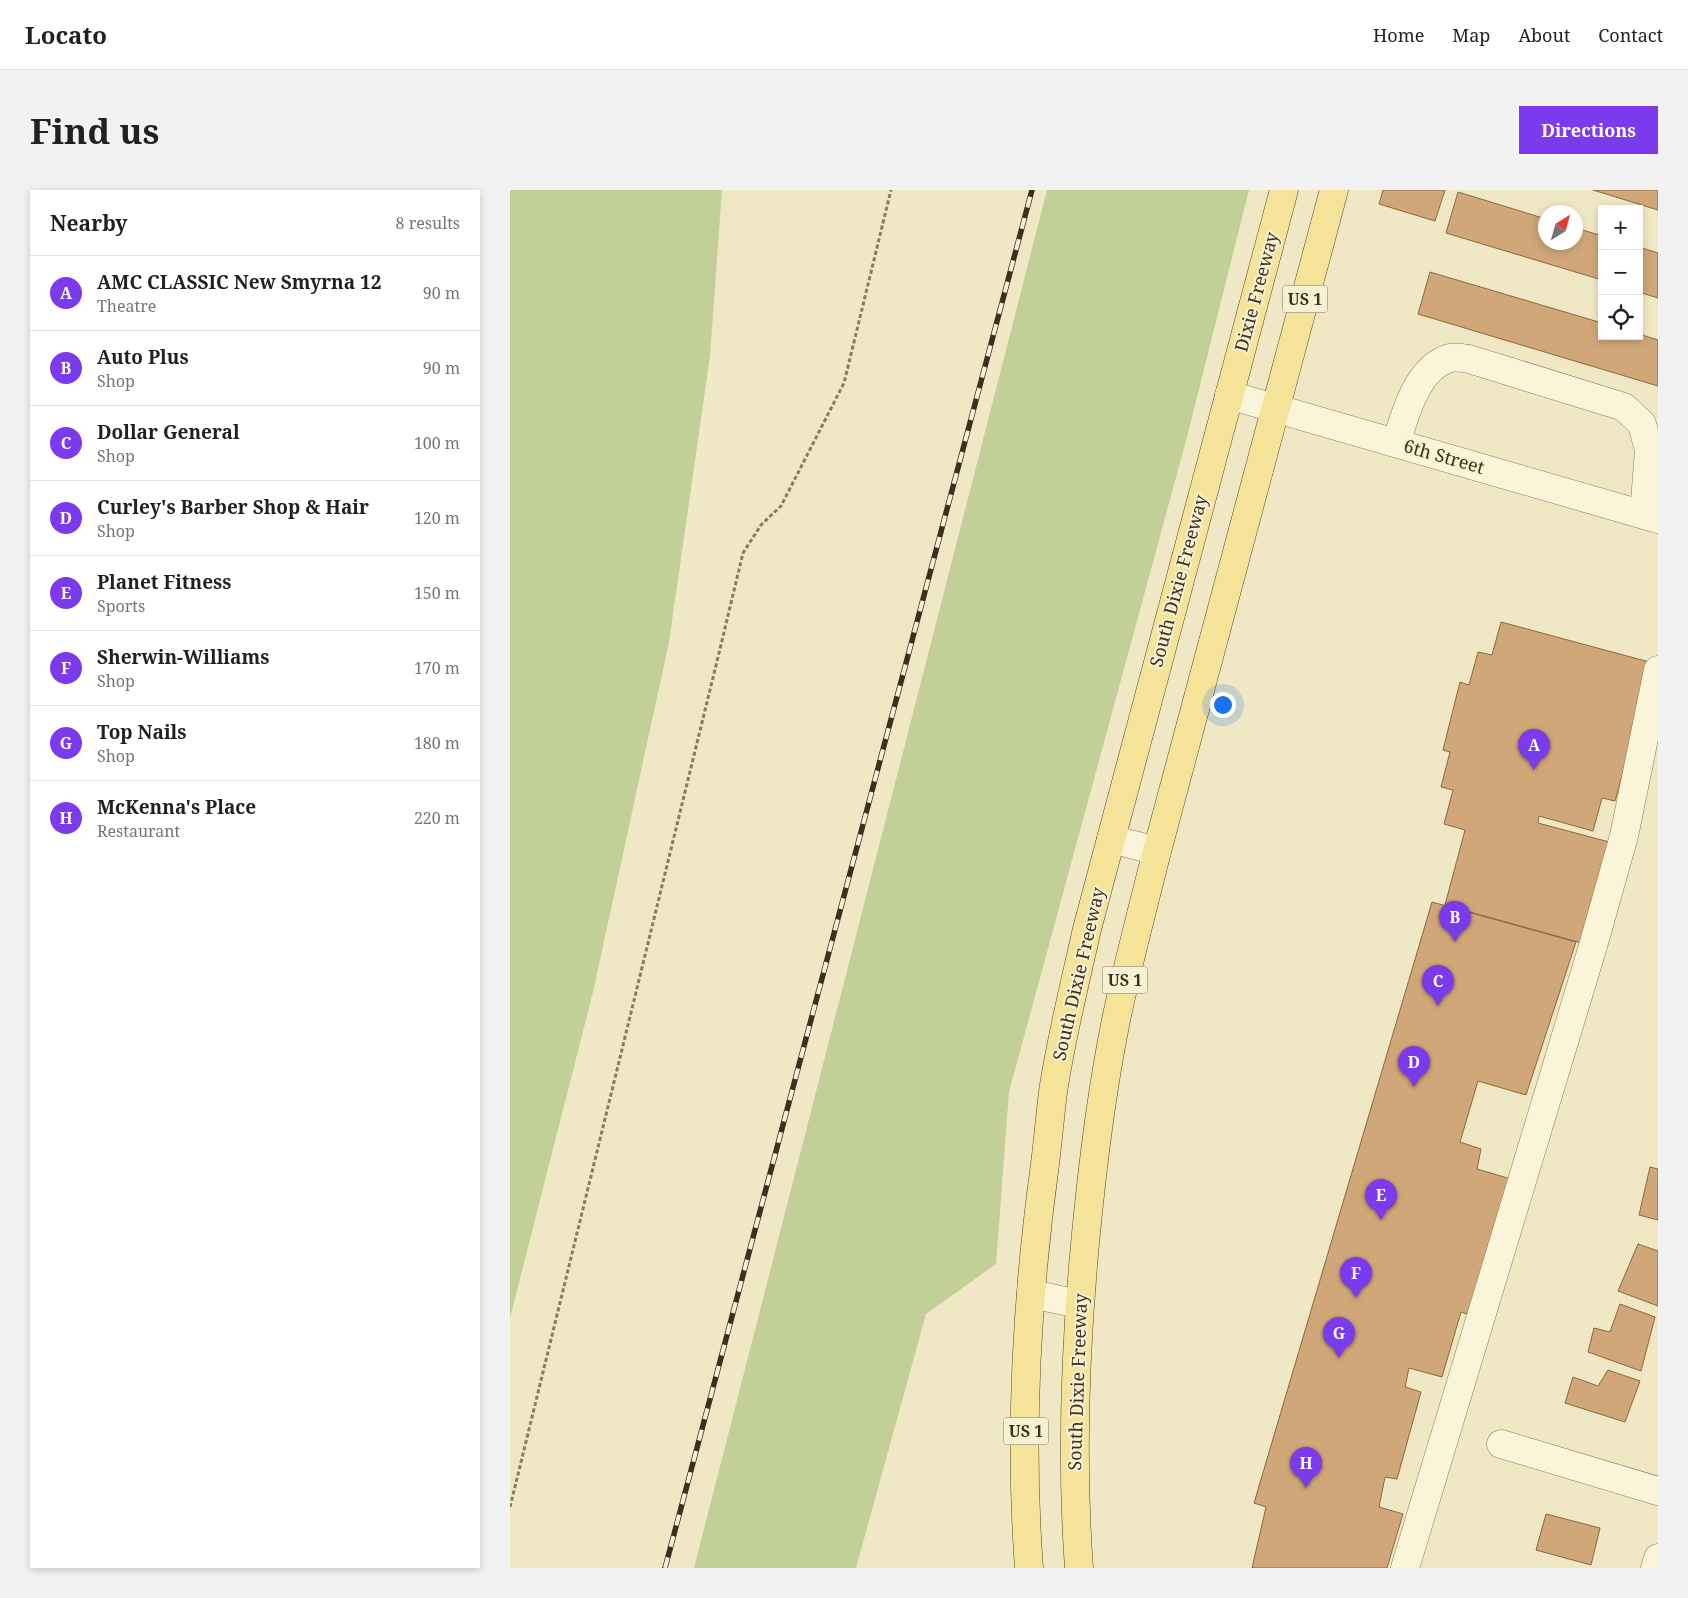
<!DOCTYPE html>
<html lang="en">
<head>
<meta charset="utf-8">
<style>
  :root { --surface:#fff; --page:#f2f2f2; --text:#202124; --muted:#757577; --line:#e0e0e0; --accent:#7c3aed }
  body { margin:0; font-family:"Noto Serif",serif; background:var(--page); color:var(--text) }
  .controls { position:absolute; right:15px; top:15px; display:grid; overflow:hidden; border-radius:0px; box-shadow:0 2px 8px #0003 }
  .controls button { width:45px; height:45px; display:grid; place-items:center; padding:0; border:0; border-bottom:1px solid var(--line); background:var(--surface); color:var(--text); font:25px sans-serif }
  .compass { position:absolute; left:1028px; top:15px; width:45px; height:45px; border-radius:50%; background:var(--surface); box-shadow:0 2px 8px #0003; rotate:37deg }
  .you { position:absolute; left:712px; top:514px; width:18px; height:18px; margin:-12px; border:4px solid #fff; border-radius:50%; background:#1a73e8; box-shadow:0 0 0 8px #1a73e833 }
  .badge { display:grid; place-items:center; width:32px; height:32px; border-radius:50%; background:var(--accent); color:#fff; font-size:16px; font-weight:700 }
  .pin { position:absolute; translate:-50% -41px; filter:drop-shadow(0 1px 2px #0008) }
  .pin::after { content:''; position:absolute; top:26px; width:18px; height:15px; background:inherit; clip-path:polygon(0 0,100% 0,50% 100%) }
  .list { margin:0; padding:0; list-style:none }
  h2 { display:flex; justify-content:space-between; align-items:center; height:65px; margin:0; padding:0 20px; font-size:21px }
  h2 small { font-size:16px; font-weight:400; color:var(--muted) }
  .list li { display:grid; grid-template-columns:32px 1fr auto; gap:15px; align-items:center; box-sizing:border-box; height:75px; padding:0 20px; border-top:1px solid var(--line) }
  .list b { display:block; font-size:19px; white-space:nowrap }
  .list p { margin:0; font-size:16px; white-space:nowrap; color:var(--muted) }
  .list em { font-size:16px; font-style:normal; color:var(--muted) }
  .icon { flex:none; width:28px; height:28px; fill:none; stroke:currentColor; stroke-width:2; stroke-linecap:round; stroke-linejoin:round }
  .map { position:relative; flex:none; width:1148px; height:1378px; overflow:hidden; border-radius:0px }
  header { display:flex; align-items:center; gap:30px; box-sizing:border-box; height:70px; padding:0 25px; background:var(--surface); border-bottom:1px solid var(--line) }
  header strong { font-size:24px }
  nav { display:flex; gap:28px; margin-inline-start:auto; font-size:18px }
  .intro { display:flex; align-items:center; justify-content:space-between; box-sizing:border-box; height:120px; padding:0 30px }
  h1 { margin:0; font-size:35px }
  .button { padding:12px 22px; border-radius:0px; background:var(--accent); color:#fff; font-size:18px; font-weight:700 }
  main { display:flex; gap:30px; padding:0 30px }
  aside { flex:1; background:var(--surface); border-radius:0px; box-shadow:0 2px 8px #0003 }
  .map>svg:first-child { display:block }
  .green { fill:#c2cf97 }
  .building { fill:#d0a778; stroke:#8d663e }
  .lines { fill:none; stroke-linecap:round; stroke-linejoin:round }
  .minor-casing { stroke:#8c7a59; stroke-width:29 }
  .major-casing { stroke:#5a472d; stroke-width:29 }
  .path { stroke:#8c7a59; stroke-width:3; stroke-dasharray:4 2.5; stroke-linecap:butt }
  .minor { stroke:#faf4d8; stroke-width:28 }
  .major { stroke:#f5e39a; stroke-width:28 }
  .rail-casing { stroke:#3b301e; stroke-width:5.5 }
  .rail { stroke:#f7f1d4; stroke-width:4; stroke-dasharray:11; stroke-linecap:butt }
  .labels { text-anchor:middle; stroke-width:4; stroke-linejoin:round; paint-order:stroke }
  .shield { fill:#f7f1d4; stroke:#736a55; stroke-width:1 }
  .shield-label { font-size:16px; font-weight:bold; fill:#3b301e }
  .street-label { font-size:18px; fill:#3b301e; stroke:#f7f1d4 }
</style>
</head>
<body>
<header>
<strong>Locato</strong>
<nav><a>Home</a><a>Map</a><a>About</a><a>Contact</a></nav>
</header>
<div class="intro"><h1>Find us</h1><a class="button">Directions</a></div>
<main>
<aside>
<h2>Nearby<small>8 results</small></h2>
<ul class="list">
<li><span class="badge">A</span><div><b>AMC CLASSIC New Smyrna 12</b><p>Theatre</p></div><em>90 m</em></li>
<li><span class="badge">B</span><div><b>Auto Plus</b><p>Shop</p></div><em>90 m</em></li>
<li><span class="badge">C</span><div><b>Dollar General</b><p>Shop</p></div><em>100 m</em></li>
<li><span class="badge">D</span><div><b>Curley's Barber Shop &amp; Hair</b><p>Shop</p></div><em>120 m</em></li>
<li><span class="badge">E</span><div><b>Planet Fitness</b><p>Sports</p></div><em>150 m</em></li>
<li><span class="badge">F</span><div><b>Sherwin-Williams</b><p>Shop</p></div><em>170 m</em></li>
<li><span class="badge">G</span><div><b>Top Nails</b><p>Shop</p></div><em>180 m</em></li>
<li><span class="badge">H</span><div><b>McKenna's Place</b><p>Restaurant</p></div><em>220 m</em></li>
</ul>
</aside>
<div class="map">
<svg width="1148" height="1378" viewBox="0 0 1148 1378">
  <rect width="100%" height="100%" fill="#f0e8c4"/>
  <!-- green -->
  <g class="green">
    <polygon points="0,0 212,0 200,166 159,452 83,802 0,1128"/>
    <polygon points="537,0 739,0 677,247 499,902 486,1074 416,1124 346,1378 184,1378"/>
  </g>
  <!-- building -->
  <g class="building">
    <polygon points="873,0 935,0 925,31 869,14"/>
    <polygon points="1083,0 1148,0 1148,20"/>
    <polygon points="948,2 1036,29 1036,52 1066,52 1066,38 1092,46 1092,90 936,43"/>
    <polygon points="1129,57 1148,63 1148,108 1129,102"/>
    <polygon points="920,82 1092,133 1092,146 1129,146 1129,144 1148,150 1148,196 908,124"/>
    <polygon points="991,432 1143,473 1105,611 1092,608 1083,641 1029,626 1028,633 1103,653 1075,754 935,715 955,640 934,634 943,600 931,597 940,562 933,560 950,492 959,495 968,462 982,465"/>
    <polygon points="922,712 1066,752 1016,905 968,891 950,952 971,959 967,979 1001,989 965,1127 951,1122 932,1187 899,1178 895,1197 911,1202 887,1289 875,1287 869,1317 893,1324 877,1378 742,1378 756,1317 744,1313"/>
    <polygon points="1140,977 1148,979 1148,1030 1129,1025"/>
    <polygon points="1128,1054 1148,1061 1148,1116 1108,1101"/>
    <polygon points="1110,1114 1145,1127 1131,1181 1078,1162 1084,1138 1100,1142"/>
    <polygon points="1098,1180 1130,1191 1115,1232 1055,1213 1063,1187 1088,1196"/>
    <polygon points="1036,1324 1090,1338 1081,1375 1026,1360"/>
  </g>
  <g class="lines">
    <!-- minor casing -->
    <g class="minor-casing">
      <g id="minor">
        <polyline points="719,205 1148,329"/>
        <path d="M886 253C895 225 907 177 940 168 945 167 953 168 959 169L1114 217 1132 234 1139 260 1134 324"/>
        <polyline points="601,649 647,661"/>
        <polyline points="521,1104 569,1114"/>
        <polyline points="991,1254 1148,1301"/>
        <polyline points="895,1378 1083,756 1114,646 1148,480"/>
        <polyline points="1145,1378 1148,1368"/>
      </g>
    </g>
    <!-- major casing -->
    <g class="major-casing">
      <g id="major">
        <path d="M519 1378C509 1246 517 1105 535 974 538 950 540 926 543 902 551 848 565 793 577 739L774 0"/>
        <path d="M569 1378C561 1270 565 1161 575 1054 582 979 591 904 606 830 618 773 633 717 647 661L824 0"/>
      </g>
    </g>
    <!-- path -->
    <polyline class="path" points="0,1317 209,463 233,363 251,335 271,316 334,193 381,0"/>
    <!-- minor -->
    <use href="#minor" class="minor"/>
    <!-- major -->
    <use href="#major" class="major"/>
    <!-- rail casing -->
    <g class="rail-casing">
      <polyline id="rail" points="155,1378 522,0"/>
    </g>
    <!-- rail -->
    <use href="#rail" class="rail"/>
  </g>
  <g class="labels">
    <!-- shield labels -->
    <g class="shield">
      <rect x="772.5" y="95.5" width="45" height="27" rx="4"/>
      <rect x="592.5" y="776.5" width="45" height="27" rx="4"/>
      <rect x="493.5" y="1227.5" width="45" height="27" rx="4"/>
    </g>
    <g class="shield-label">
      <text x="795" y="115">US 1</text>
      <text x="615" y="796">US 1</text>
      <text x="516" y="1247">US 1</text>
    </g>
    <!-- street labels -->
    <g class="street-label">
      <text transform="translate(747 102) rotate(-75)" y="6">Dixie Freeway</text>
      <text transform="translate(934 267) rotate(16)" y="6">6th Street</text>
      <text transform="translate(669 391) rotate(-75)" y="6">South Dixie Freeway</text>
      <text transform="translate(569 784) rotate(-77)" y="6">South Dixie Freeway</text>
      <text transform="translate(568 1192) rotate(-88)" y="6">South Dixie Freeway</text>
    </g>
  </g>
</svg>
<div class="controls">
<button>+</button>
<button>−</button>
<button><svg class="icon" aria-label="locate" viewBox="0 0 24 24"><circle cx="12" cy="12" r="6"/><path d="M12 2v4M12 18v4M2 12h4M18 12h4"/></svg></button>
</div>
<svg class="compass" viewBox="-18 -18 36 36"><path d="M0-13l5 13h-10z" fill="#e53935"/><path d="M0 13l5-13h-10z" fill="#757577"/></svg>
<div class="you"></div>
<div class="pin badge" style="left:1024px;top:580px">A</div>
<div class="pin badge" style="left:945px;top:752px">B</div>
<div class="pin badge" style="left:928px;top:816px">C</div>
<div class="pin badge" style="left:904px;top:897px">D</div>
<div class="pin badge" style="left:871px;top:1030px">E</div>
<div class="pin badge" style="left:846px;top:1108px">F</div>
<div class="pin badge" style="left:829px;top:1168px">G</div>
<div class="pin badge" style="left:796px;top:1298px">H</div>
</div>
</main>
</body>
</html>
